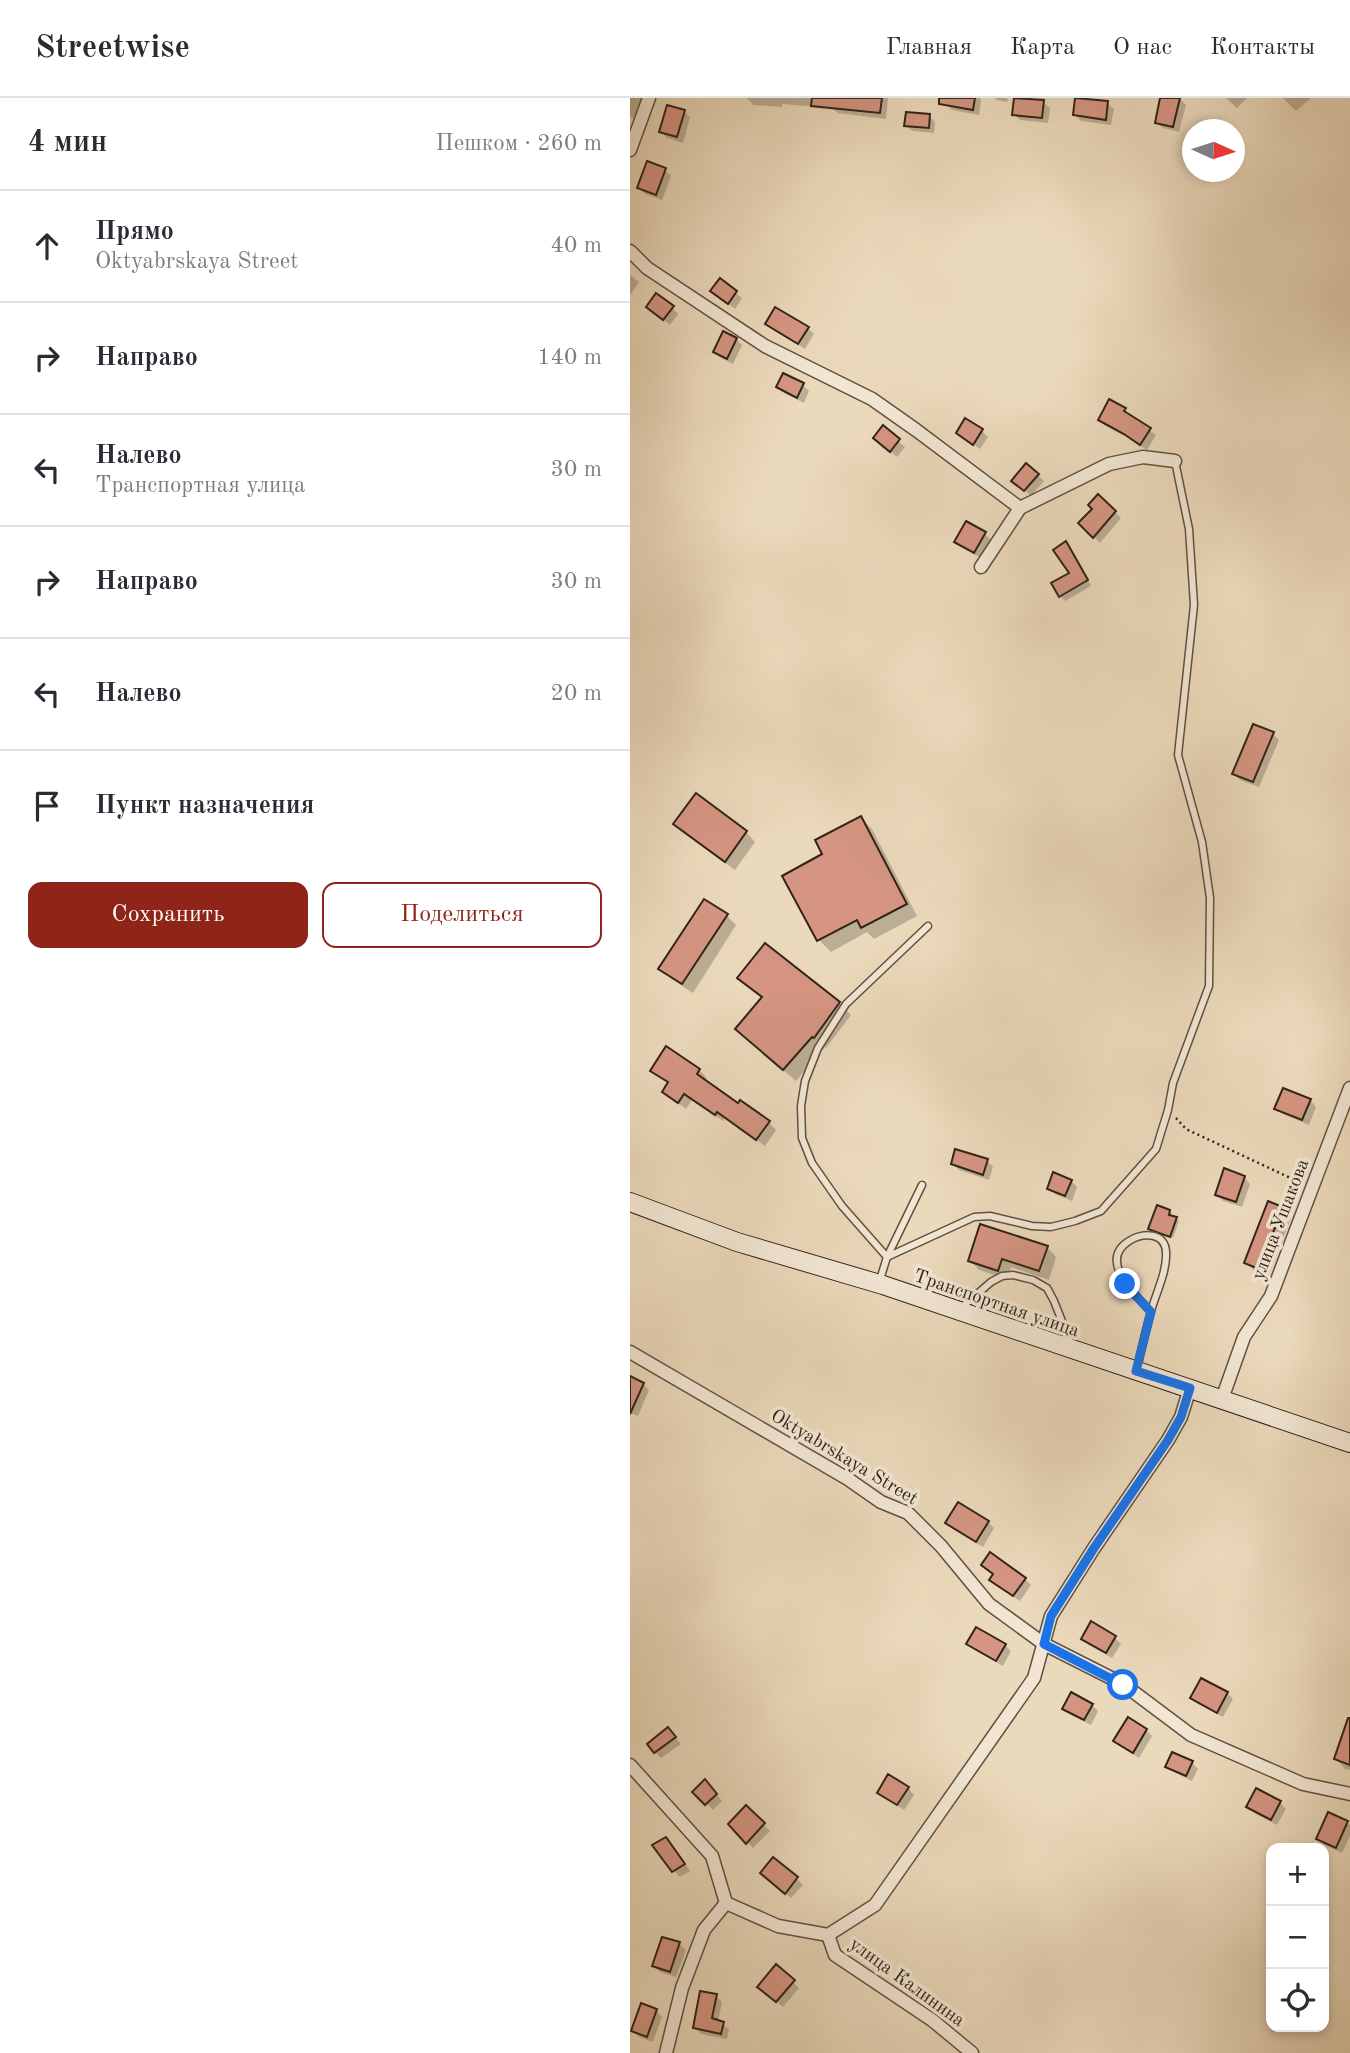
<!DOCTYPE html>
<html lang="ru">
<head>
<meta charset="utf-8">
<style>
  :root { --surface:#fff; --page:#f2f2f3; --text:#2b2b33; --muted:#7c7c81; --line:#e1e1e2; --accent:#8f2418 }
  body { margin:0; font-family:"Old Standard TT",serif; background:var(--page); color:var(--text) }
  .controls { position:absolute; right:21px; bottom:21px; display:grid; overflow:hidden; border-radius:14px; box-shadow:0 4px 10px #0003 }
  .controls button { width:63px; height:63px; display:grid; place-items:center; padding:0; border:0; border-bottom:2px solid var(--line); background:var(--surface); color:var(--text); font:35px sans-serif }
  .compass { position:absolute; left:552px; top:21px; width:63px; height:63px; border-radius:50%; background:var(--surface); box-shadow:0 4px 10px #0003; rotate:93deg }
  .stop { position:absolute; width:21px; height:21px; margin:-16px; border:5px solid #1a73e8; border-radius:50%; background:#fff }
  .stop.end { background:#1a73e8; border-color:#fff; box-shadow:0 2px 7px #0008 }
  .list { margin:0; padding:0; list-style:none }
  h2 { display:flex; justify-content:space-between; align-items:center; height:91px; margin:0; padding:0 28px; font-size:30px }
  h2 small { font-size:23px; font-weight:400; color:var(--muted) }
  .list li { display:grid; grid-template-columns:46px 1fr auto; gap:21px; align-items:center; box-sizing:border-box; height:112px; padding:0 28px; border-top:2px solid var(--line) }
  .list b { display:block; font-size:26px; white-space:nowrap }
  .list p { margin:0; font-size:23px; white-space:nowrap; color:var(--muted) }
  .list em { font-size:23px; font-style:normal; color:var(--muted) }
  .actions { display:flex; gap:14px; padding:21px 28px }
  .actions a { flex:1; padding:16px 0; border:2px solid var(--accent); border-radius:14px; text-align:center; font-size:24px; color:var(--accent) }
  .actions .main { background:var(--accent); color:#fff }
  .icon { flex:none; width:38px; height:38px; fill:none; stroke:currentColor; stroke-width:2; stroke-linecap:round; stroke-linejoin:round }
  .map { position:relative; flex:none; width:720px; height:1955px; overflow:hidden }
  header { display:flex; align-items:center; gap:42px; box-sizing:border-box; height:98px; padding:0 35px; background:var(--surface); border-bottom:2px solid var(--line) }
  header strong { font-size:33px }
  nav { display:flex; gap:38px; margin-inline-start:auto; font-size:24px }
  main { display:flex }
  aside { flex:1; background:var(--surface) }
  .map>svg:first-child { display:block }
  .shadow { fill:#0003 }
  .building { fill:#d59582; stroke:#312318; stroke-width:2 }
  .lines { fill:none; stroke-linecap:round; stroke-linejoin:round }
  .service-casing { stroke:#605041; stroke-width:9 }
  .minor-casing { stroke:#605041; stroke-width:15 }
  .secondary-casing { stroke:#312318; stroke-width:20 }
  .path { stroke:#312318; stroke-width:2.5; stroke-dasharray:2 3.5; stroke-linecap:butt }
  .service { stroke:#f2e6d3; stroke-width:6 }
  .minor { stroke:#f2e6d3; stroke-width:12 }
  .secondary { stroke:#f2e6d3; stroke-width:18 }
  .route { stroke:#1a73e8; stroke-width:9 }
  .labels { text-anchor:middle; stroke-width:7; stroke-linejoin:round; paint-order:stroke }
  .street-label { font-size:19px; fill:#312318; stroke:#f2e6d3 }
</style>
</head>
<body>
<header>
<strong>Streetwise</strong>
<nav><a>Главная</a><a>Карта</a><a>О нас</a><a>Контакты</a></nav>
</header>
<main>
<aside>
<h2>4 мин<small>Пешком · 260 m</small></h2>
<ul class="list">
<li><svg class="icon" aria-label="ahead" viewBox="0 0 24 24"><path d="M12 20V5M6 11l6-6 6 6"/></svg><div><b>Прямо</b><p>Oktyabrskaya Street</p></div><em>40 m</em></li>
<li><svg class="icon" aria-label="right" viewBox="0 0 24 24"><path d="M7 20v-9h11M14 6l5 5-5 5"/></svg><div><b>Направо</b></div><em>140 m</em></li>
<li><svg class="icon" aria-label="left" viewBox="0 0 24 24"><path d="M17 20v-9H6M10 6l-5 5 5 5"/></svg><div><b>Налево</b><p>Транспортная улица</p></div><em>30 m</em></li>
<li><svg class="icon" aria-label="right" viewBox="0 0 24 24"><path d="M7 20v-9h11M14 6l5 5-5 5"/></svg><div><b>Направо</b></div><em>30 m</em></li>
<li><svg class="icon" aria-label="left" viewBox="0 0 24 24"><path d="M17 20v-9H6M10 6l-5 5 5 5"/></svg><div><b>Налево</b></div><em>20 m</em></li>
<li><svg class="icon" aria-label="arrive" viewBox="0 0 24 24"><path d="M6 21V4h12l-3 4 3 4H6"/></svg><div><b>Пункт назначения</b></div></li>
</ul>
<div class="actions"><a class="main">Сохранить</a><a>Поделиться</a></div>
</aside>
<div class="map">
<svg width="720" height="1955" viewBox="0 0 720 1955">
  <rect width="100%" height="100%" fill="#ebd9bb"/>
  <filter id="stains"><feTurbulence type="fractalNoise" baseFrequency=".00286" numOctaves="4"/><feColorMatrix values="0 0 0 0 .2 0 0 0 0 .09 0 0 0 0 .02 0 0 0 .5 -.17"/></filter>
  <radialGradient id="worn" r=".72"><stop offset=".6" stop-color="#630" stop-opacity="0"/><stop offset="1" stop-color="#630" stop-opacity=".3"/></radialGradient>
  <!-- shadow -->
  <g class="shadow">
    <polygon points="0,0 12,0 16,4 4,21 0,18"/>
    <polygon points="117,0 258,0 256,21 208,15 202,10 152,6 152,9 123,7"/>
    <polygon points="317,0 349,0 351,2 349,17 322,12 316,6"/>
    <polygon points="365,0 378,0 377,4 367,2"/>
    <polygon points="532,0 550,1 556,7 549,34 533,30 526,24"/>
    <polygon points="596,0 617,0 607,10"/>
    <polygon points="653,0 681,0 666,13"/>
    <polygon points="413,4 420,10 418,25 390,22 384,16"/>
    <polygon points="477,5 484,11 481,27 451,23 445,17"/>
    <polygon points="54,13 60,19 53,45 37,40 31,34"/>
    <polygon points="299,18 305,24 304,35 282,33 276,27"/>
    <polygon points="35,72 41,78 32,102 15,96 9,89"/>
    <polygon points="0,177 9,184 0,197"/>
    <polygon points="90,183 112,200 105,211 83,193"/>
    <polygon points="42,210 48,216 40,227 24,214"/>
    <polygon points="137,225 177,230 184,236 175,251 143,232"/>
    <polygon points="106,241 112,247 103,266 91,260 85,254"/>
    <polygon points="173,287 179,293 174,305 154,295 148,289"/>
    <polygon points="495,311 500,319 526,337 517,352 502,342 476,328 470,322"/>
    <polygon points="253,330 275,349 267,359 251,346"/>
    <polygon points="352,333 358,339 350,351 328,335"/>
    <polygon points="408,377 414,383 401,398 390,388"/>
    <polygon points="468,398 491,420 470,445 450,425 464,411"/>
    <polygon points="355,436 361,442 351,460 333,450 327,444"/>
    <polygon points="435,445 440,450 461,488 435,503 430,498 441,476"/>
    <polygon points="643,636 649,642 629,689 610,682 604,676"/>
    <polygon points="231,720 242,731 287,818 244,841 237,834 201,854 189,842 155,779 195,757"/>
    <polygon points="46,726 116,734 125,744 105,772 55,735"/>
    <polygon points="97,818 106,827 63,895 40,880 31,870"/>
    <polygon points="135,848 209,906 221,917 196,950 195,949 166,983 119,943 133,901 110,880"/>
    <polygon points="22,972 69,972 77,980 75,983 109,1007 138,1024 146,1032 135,1048 95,1020 93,1023 62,1002 56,1011 34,994 39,986"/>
    <polygon points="680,1002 686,1009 679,1027 653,1016 646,1010"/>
    <polygon points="357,1063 363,1069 359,1082 329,1072 323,1066"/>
    <polygon points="614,1079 620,1086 612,1109 593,1103 587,1097"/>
    <polygon points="441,1083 447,1089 442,1103 425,1096 419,1090"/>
    <polygon points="652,1111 661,1120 638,1179 625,1174 616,1164"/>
    <polygon points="540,1113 542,1116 541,1119 549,1123 543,1140 520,1131"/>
    <polygon points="417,1149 426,1159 419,1182 381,1169 377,1181 349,1172 340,1162"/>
    <polygon points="0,1280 13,1286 19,1292 8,1318 0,1315"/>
    <polygon points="317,1424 358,1424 364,1430 353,1449 323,1431"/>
    <polygon points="353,1467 395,1481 401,1487 390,1503 367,1488 364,1477"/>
    <polygon points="485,1540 491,1546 482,1560 459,1547 453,1541"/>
    <polygon points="338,1546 375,1547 381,1553 373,1568 345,1552"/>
    <polygon points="597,1595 603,1601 593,1619 568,1606 562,1600"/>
    <polygon points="462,1607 468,1613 461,1627 441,1617 435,1611"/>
    <polygon points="516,1632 522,1638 509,1660 485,1643"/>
    <polygon points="720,1637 720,1672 715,1671 706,1661"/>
    <polygon points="44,1638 51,1646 31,1660 25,1654"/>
    <polygon points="562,1665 568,1671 562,1683 544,1674 537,1668"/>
    <polygon points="81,1690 92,1703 83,1712 65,1694"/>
    <polygon points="278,1690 284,1697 274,1712 249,1694"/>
    <polygon points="650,1705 656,1711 647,1727 624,1715 618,1709"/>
    <polygon points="116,1710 140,1733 123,1750 101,1726"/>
    <polygon points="699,1716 720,1727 720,1738 712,1755 694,1747 688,1741"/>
    <polygon points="42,1747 60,1773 50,1779 44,1773"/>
    <polygon points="138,1781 167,1781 173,1787 161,1800"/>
    <polygon points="34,1841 49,1846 56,1852 46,1879 30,1874 24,1868"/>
    <polygon points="146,1869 169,1890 153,1909 136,1895"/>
    <polygon points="86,1898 92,1904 88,1924 99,1931 97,1941 71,1936 65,1929"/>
    <polygon points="26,1912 32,1919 23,1944 9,1939 3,1933"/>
  </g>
  <!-- building -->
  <g class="building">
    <polygon points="182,0 252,0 250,15 181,8"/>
    <polygon points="309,0 345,0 343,12 309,6"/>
    <polygon points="384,0 414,2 412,20 382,17"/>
    <polygon points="445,0 478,3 476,22 443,17"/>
    <polygon points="530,0 550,0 543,29 525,25"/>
    <polygon points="37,7 55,12 47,39 29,34"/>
    <polygon points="276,14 300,16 299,30 274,28"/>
    <polygon points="17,63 36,70 26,97 7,90"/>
    <polygon points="90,180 107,193 98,206 80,193"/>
    <polygon points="26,195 44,208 33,222 16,209"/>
    <polygon points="145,209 179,229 168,246 135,226"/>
    <polygon points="93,233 107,240 97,261 83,254"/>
    <polygon points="153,275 174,285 167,300 146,289"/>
    <polygon points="479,301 496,310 494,313 521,330 510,347 494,336 468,322"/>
    <polygon points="335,320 353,331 343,347 326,335"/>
    <polygon points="253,327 270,341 260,354 243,340"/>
    <polygon points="396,365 409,376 394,393 381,383"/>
    <polygon points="468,396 486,413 463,440 448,425 462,411 458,407"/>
    <polygon points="336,423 356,434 344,455 324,444"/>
    <polygon points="436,443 458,482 429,499 421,485 439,475 423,452"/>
    <polygon points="623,626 644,634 623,684 602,676"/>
    <polygon points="66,695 117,733 95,764 43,726"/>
    <polygon points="231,718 277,806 231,830 227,822 187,843 152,778 192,756 185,742"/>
    <polygon points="74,801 98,816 52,886 28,871"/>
    <polygon points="135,845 210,904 184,940 182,939 153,972 105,931 132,899 107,880"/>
    <polygon points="36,948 70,971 67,976 108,1005 110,1002 140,1023 126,1042 87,1014 85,1017 54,996 48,1005 32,994 38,984 20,973"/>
    <polygon points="653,990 681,1001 672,1022 644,1011"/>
    <polygon points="325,1051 358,1061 353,1077 321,1066"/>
    <polygon points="594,1070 615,1078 606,1104 585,1097"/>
    <polygon points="423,1074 442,1082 435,1098 417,1091"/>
    <polygon points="638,1103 653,1109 629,1171 614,1165"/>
    <polygon points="527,1107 540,1112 539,1117 547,1119 540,1139 518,1131"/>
    <polygon points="350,1126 418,1148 409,1173 372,1161 368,1173 338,1163"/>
    <polygon points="0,1278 14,1285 0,1316"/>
    <polygon points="328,1404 359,1423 346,1444 315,1425"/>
    <polygon points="360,1454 396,1480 383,1498 359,1482 363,1476 351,1467"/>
    <polygon points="461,1523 486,1538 476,1555 451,1541"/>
    <polygon points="346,1529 376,1546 366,1563 336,1546"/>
    <polygon points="571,1580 598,1594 587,1615 560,1600"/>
    <polygon points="441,1594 463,1606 454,1622 432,1611"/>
    <polygon points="498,1619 517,1631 503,1655 483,1643"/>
    <polygon points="718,1620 720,1620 720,1667 704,1661"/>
    <polygon points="38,1629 46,1639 24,1655 17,1646"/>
    <polygon points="542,1654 563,1663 556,1678 535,1669"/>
    <polygon points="258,1676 279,1689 267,1707 247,1695"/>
    <polygon points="75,1681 87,1696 75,1707 62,1694"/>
    <polygon points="626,1690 651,1703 641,1722 616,1709"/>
    <polygon points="116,1707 135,1725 116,1746 98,1726"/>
    <polygon points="698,1714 718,1723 706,1750 686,1741"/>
    <polygon points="36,1739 55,1766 42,1774 22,1747"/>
    <polygon points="143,1759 168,1779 155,1796 130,1775"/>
    <polygon points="32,1839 50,1844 40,1874 22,1868"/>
    <polygon points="146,1866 165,1882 146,1904 127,1889"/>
    <polygon points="70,1893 87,1896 82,1920 94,1924 91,1936 63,1930"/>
    <polygon points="11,1905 27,1911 17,1939 1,1933"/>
  </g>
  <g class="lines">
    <!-- service casing -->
    <g class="service-casing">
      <g id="service">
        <polyline points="257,1159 344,1119 360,1118 402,1128 421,1129 445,1123 471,1113 526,1051 538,1012 543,985 579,888 580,800 572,744 548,657 564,507 559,431 545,363"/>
        <polyline points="257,1159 292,1087"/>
        <polyline points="249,1185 257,1159 212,1108 182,1065 172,1040 171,1008 175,983 188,950 216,906 298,828"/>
        <polyline points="331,1210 361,1184 372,1178 383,1177 403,1182 417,1190 424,1203 441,1246"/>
        <path d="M507 1271C511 1252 516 1232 521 1213 526 1195 537 1174 536 1155 536 1134 513 1134 499 1143 467 1163 506 1197 521 1214"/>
      </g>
    </g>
    <!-- minor casing -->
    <g class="minor-casing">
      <g id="minor">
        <polyline points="0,52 19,0"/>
        <polyline points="0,153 17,170 135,248 242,301 286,332 390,410"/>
        <polyline points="351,469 390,410 479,366 513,359 545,363"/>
        <polyline points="0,1254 218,1381 251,1404 278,1415 311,1448 359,1506 414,1546 493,1586 561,1637 673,1686 720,1696"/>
        <polyline points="592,1301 614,1239 641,1198 720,990"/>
        <polyline points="0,1667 82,1758 96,1805"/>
        <polyline points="198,1837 205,1857 302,1922 342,1955"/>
        <polyline points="36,1955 52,1890 74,1832 96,1805 148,1828 198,1837 245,1807 404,1580 421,1518 464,1450 538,1342 551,1319 560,1290"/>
      </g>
    </g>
    <!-- secondary casing -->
    <g class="secondary-casing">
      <polyline id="secondary" points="0,1104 107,1144 253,1187 720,1345"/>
    </g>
    <!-- path -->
    <polyline class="path" points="546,1020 556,1031 669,1084"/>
    <!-- service -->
    <use href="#service" class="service"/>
    <!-- minor -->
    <use href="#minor" class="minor"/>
    <!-- secondary -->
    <use href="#secondary" class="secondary"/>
  </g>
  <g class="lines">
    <!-- route -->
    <polyline class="route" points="493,1587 414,1546 421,1518 464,1450 538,1342 551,1319 560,1290 506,1273 521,1214 495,1186"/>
  </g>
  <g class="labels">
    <!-- street labels -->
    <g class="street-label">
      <text transform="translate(649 1121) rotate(-69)" y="7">улица Ушакова</text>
      <text transform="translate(367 1204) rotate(19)" y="7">Транспортная улица</text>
      <text transform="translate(215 1358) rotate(31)" y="7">Oktyabrskaya Street</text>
      <text transform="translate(278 1883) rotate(36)" y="7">улица Калинина</text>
    </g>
  </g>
  <rect width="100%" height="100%" filter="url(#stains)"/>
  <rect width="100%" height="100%" fill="url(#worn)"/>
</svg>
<div class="controls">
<button>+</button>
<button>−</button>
<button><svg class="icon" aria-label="locate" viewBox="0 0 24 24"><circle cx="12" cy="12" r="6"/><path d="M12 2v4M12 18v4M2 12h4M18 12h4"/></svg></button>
</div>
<svg class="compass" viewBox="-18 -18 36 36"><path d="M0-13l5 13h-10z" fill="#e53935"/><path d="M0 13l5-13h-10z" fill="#7c7c81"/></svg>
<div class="stop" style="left:493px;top:1587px"></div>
<div class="stop end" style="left:495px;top:1186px"></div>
</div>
</main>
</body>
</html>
